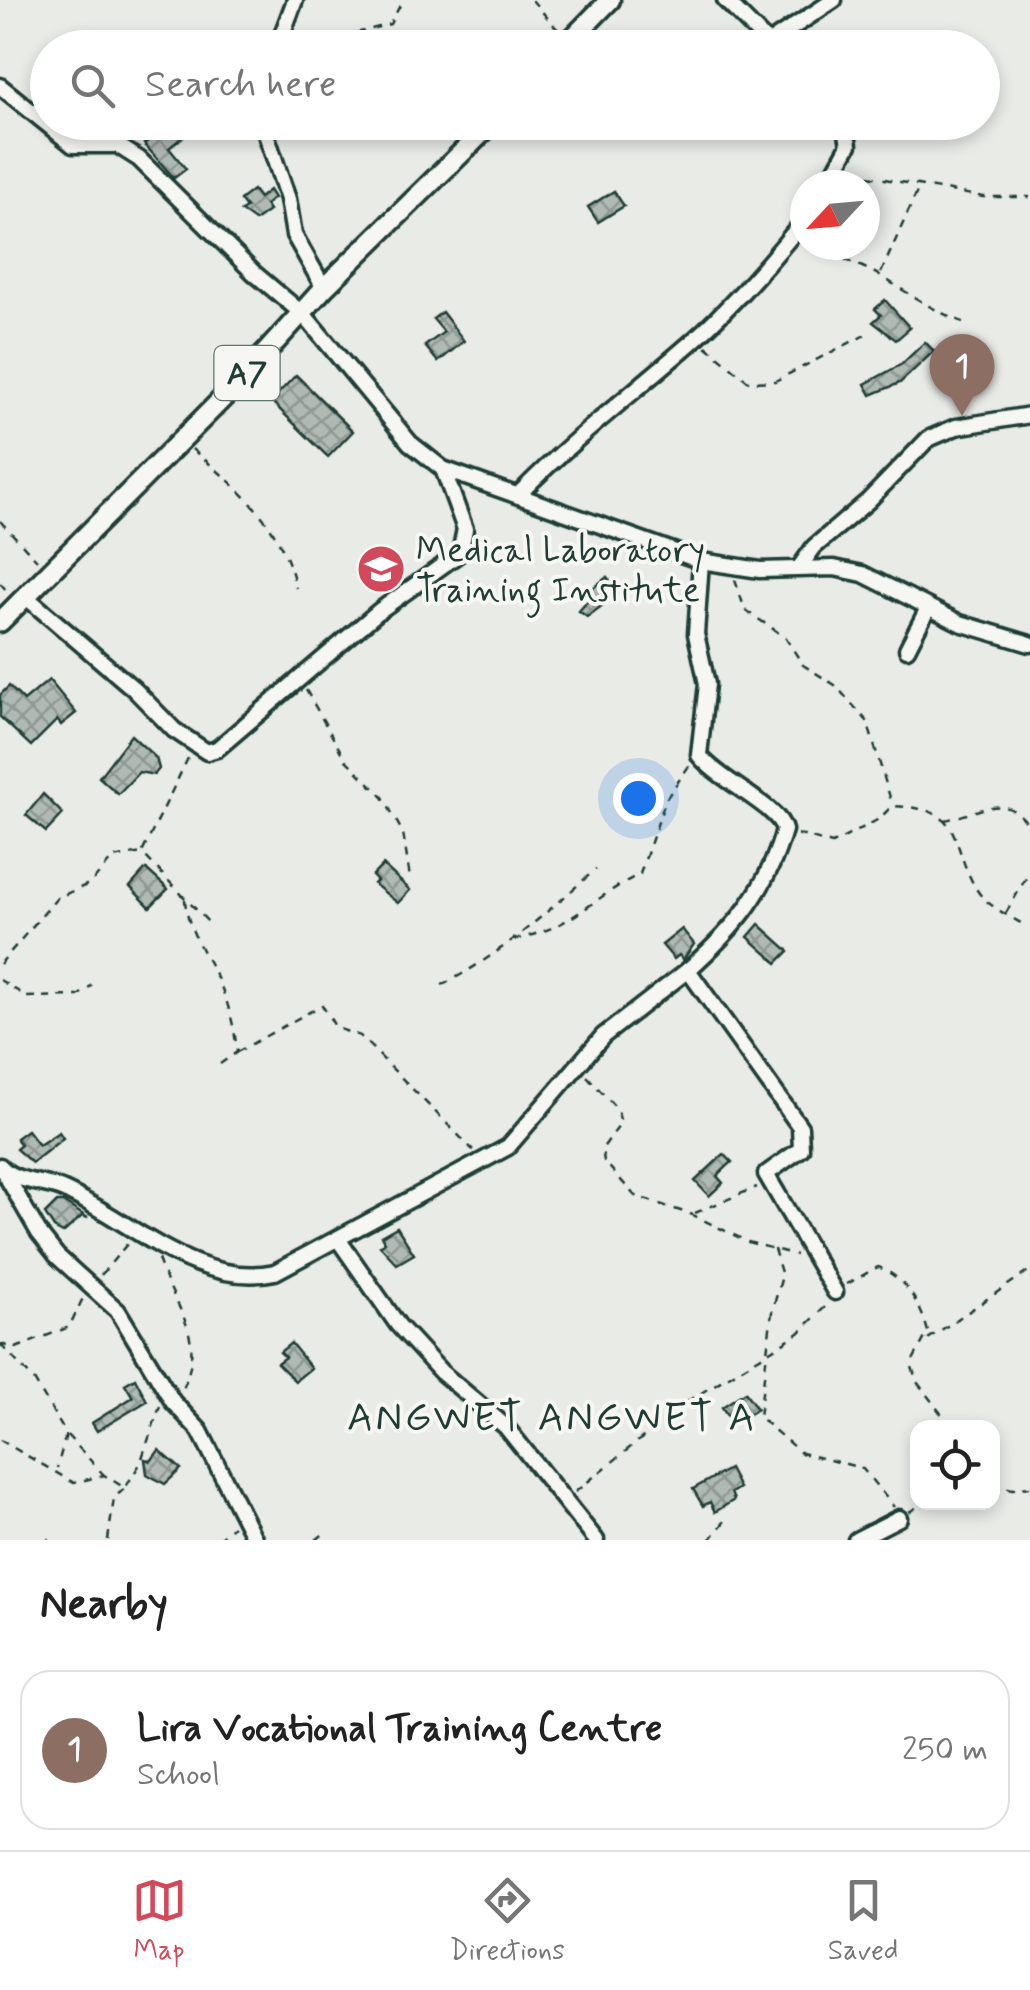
<!DOCTYPE html>
<html lang="en">
<head>
<meta charset="utf-8">
<style>
  :root { --surface:#fff; --page:#f6f6f6; --text:#222; --muted:#767676; --line:#e0e0e0; --accent:#d1495b }
  body { margin:0; font-family:Mynerve,sans-serif; background:var(--page); color:var(--text) }
  .controls { position:absolute; right:30px; bottom:30px; display:grid; overflow:hidden; border-radius:20px; box-shadow:0 5px 15px #0003 }
  .controls button { width:90px; height:90px; display:grid; place-items:center; padding:0; border:0; border-bottom:2px solid var(--line); background:var(--surface); color:var(--text); font:50px sans-serif }
  .compass { position:absolute; left:790px; top:170px; width:90px; height:90px; border-radius:50%; background:var(--surface); box-shadow:0 5px 15px #0003; rotate:244deg }
  .you { position:absolute; left:638px; top:798px; width:35px; height:35px; margin:-25px; border:8px solid #fff; border-radius:50%; background:#1a73e8; box-shadow:0 0 0 15px #1a73e833 }
  .badge { display:grid; place-items:center; width:65px; height:65px; border-radius:50%; background:var(--accent); color:#fff; font-size:32px; font-weight:700 }
  .pin { position:absolute; translate:-50% -82px; filter:drop-shadow(0 2px 5px #0008) }
  .pin::after { content:''; position:absolute; top:52px; width:35px; height:30px; background:inherit; clip-path:polygon(0 0,100% 0,50% 100%) }
  .list { margin:0; padding:0; list-style:none }
  h2 { display:flex; justify-content:space-between; align-items:center; height:130px; margin:0; padding:0 40px; font-size:42px }
  h2 small { font-size:32px; font-weight:400; color:var(--muted) }
  .list li { display:grid; grid-template-columns:65px 1fr auto; gap:30px; align-items:center; box-sizing:border-box; height:160px; margin:0 20px 20px; padding:0 20px; border:2px solid var(--line); border-radius:30px }
  .list b { display:block; font-size:38px; white-space:nowrap }
  .list p { margin:0; font-size:32px; white-space:nowrap; color:var(--muted) }
  .list em { font-size:32px; font-style:normal; color:var(--muted) }
  .icon { flex:none; width:55px; height:55px; fill:none; stroke:currentColor; stroke-width:2; stroke-linecap:round; stroke-linejoin:round }
  .map { position:relative; flex:none; width:1030px; height:1540px; overflow:hidden }
  .search { position:absolute; background:var(--surface); box-shadow:0 5px 15px #0003; left:30px; right:30px; top:30px; height:110px; display:flex; align-items:center; gap:25px; box-sizing:border-box; padding:0 35px; border-radius:55px; color:var(--muted); font-size:38px }
  .sheet { height:310px; background:var(--surface) }
  nav { display:flex; justify-content:space-around; align-items:center; box-sizing:border-box; height:140px; border-top:2px solid var(--line); background:var(--surface); font-size:28px; color:var(--muted) }
  nav a { display:grid; justify-items:center; gap:5px }
  nav .on { color:var(--accent) }
  .map>svg:first-child { display:block }
  .building { fill:url(#building-cross-hatch); stroke:#1f3d34; stroke-width:2.5 }
  .lines { fill:none; stroke-linecap:round; stroke-linejoin:round }
  .minor-casing { stroke:#1f3d34; stroke-width:21 }
  .major-casing { stroke:#1f3d34; stroke-width:25 }
  .path { stroke:#1f3d34; stroke-width:2.5; stroke-dasharray:8 8; stroke-linecap:butt }
  .minor { stroke:#f6f6f2; stroke-width:14 }
  .major { stroke:#f6f6f2; stroke-width:18 }
  .labels { text-anchor:middle; stroke-width:8; stroke-linejoin:round; paint-order:stroke }
  .shield { fill:#f6f6f2; stroke:#60746d; stroke-width:2.5 }
  .shield-label { font-size:32px; font-weight:bold; fill:#1f3d34 }
  .poi-label { font-size:35px; fill:#1f3d34; stroke:#f6f6f2; text-anchor:start }
  .quarter-label { font-size:40px; letter-spacing:2.5px; fill:#1f3d34; stroke:#f6f6f2 }
</style>
</head>
<body>
<div class="map">
<svg width="1030" height="1540" viewBox="0 0 1030 1540">
  <defs>
    <pattern id="building-cross-hatch" width="8" height="8" patternUnits="userSpaceOnUse" patternTransform="scale(2.5)"><rect width="8" height="8" fill="#b0bab5"/><path d="M0 0l8 8M0 8l8-8" fill="none" stroke="#8f9894"/></pattern>
  </defs>
  <rect width="100%" height="100%" fill="#e9ebe7"/>
  <filter id="ink" filterUnits="userSpaceOnUse"><feTurbulence type="fractalNoise" baseFrequency=".01" numOctaves="2"/><feDisplacementMap in="SourceGraphic" scale="20" xChannelSelector="R" yChannelSelector="G"/><feConvolveMatrix kernelMatrix="1 2 1 2 8 2 1 2 1" color-interpolation-filters="sRGB"/></filter>
  <g filter="url(#ink)">
    <!-- building -->
    <g class="building">
      <polygon points="172,122 184,136 169,148 186,169 174,178 144,144"/>
      <polygon points="253,190 259,198 269,190 274,198 265,205 269,211 255,221 241,211 246,208 240,200"/>
      <polygon points="614,191 624,206 598,222 588,207"/>
      <polygon points="885,300 910,328 896,340 873,322 881,315 875,309"/>
      <polygon points="442,312 464,341 438,362 425,346 444,332 433,319"/>
      <polygon points="925,342 934,351 900,383 871,395 865,384 902,364"/>
      <polygon points="296,375 353,431 328,457 271,401"/>
      <polygon points="607,577 619,593 587,617 579,611 592,596 589,591"/>
      <polygon points="49,680 76,713 61,725 57,720 31,746 0,717 0,695 9,686 24,701"/>
      <polygon points="131,735 156,758 159,769 154,775 139,772 118,794 99,777"/>
      <polygon points="43,794 63,814 46,832 26,815"/>
      <polygon points="383,865 410,890 398,903 374,884 377,881 372,876"/>
      <polygon points="146,869 168,889 150,907 130,887"/>
      <polygon points="759,924 789,951 777,963 748,937"/>
      <polygon points="682,929 694,944 683,960 679,955 674,959 662,945"/>
      <polygon points="27,1130 39,1145 59,1132 63,1138 32,1163 16,1149 21,1145 16,1138"/>
      <polygon points="724,1154 732,1162 717,1176 723,1183 709,1196 695,1181"/>
      <polygon points="57,1202 63,1202 88,1218 82,1216 63,1233 54,1228 45,1214"/>
      <polygon points="397,1227 414,1254 397,1264 380,1246 385,1242 381,1236"/>
      <polygon points="291,1343 311,1368 295,1381 277,1363 285,1357 280,1352"/>
      <polygon points="135,1378 147,1401 97,1431 92,1423 133,1397 125,1384"/>
      <polygon points="745,1392 757,1409 733,1424 722,1407"/>
      <polygon points="159,1450 181,1469 165,1484 147,1474 145,1459 151,1461"/>
      <polygon points="729,1469 739,1488 731,1493 734,1500 715,1512 710,1502 703,1506 693,1489"/>
    </g>
    <g class="lines">
      <!-- minor casing -->
      <g class="minor-casing">
        <g id="minor">
          <polyline points="725,0 773,48"/>
          <polyline points="769,43 834,0"/>
          <polyline points="277,48 295,0"/>
          <polyline points="0,86 73,145 117,145 139,159 254,273 304,315 410,443 443,469 701,561 760,570 834,568 863,574 960,623 1030,644"/>
          <polyline points="262,122 288,199 294,235 324,288"/>
          <polyline points="827,185 849,145 845,122"/>
          <path d="M520 493C575 437 636 391 695 339 735 303 771 261 805 219"/>
          <path d="M701 561 696 634 707 684 699 755C719 781 780 807 784 830 767 891 734 929 688 970L800 1127 801 1149 766 1174 835 1292"/>
          <polyline points="799,568 814,547 868,501 928,439 956,427 1030,415"/>
          <polyline points="25,596 134,689 174,730 207,752 217,749 379,611 460,553 465,529 443,469"/>
          <polyline points="907,649 928,608"/>
          <path d="M0 1166C14 1183 45 1181 64 1190 130 1220 198 1289 275 1272L508 1147 603 1036 688 970"/>
          <polyline points="5,1174 39,1233 57,1256 118,1311 173,1402 200,1431 255,1540"/>
          <polyline points="338,1239 398,1325 441,1372 506,1427 596,1540"/>
          <polyline points="856,1540 899,1518"/>
        </g>
      </g>
      <!-- major casing -->
      <g class="major-casing">
        <g id="major">
          <polyline points="563,48 610,0"/>
          <polyline points="0,622 239,382 324,288 493,122"/>
        </g>
      </g>
      <!-- path -->
      <g class="path">
        <polyline points="532,0 558,30"/>
        <polyline points="293,41 330,40 390,24 403,0"/>
        <polyline points="703,133 710,122"/>
        <polyline points="852,173 983,197 1030,197"/>
        <path d="M816 245C837 259 859 263 880 276 909 293 931 310 963 322"/>
        <polyline points="881,273 920,185"/>
        <polyline points="706,346 749,382 775,381 865,335"/>
        <path d="M192 449C240 489 282 525 296 588"/>
        <polyline points="0,521 37,560"/>
        <polyline points="735,580 745,610 785,637 803,665 835,685 867,721 892,804"/>
        <polyline points="0,583 7,591"/>
        <polyline points="306,690 345,759 383,797 403,833 410,878"/>
        <polyline points="188,758 142,853 209,923"/>
        <path d="M944 820C981 814 1004 789 1030 827"/>
        <path d="M797 834 832 844 879 819 892 806C969 808 947 842 977 890 986 905 1007 915 1021 923"/>
        <path d="M185 899C187 933 209 958 222 989 230 1009 235 1031 237 1052L220 1064"/>
        <polyline points="1006,913 1030,871"/>
        <path d="M513 940C575 927 588 900 640 874L666 799 691 763"/>
        <polyline points="0,964 57,898 91,883 113,858 142,853"/>
        <polyline points="0,980 27,997 78,996 92,985"/>
        <path d="M442 985C501 955 547 912 596 869"/>
        <polyline points="237,1052 322,1005 336,1028 360,1036 473,1150"/>
        <polyline points="587,1076 617,1109 621,1123 602,1149 604,1161 635,1196 693,1215 748,1242 796,1255"/>
        <polyline points="695,1213 757,1187"/>
        <polyline points="774,1249 782,1276 772,1312 759,1417 801,1453 862,1468 894,1507"/>
        <path d="M158 1259C176 1312 207 1334 182 1391"/>
        <polyline points="101,1275 128,1243"/>
        <path d="M847 1284 878 1267C905 1277 921 1305 928 1332L911 1364 917 1382 952 1428"/>
        <polyline points="928,1339 1030,1270"/>
        <polyline points="0,1344 16,1348 69,1327 84,1296"/>
        <polyline points="1,1345 34,1380 66,1434 57,1468"/>
        <polyline points="67,1435 104,1475"/>
        <polyline points="0,1440 74,1483 104,1475 125,1488 140,1464 160,1406"/>
        <polyline points="992,1483 1012,1489 1030,1487"/>
        <polyline points="575,1492 688,1401 799,1333 828,1304"/>
        <polyline points="909,1512 925,1502"/>
        <polyline points="48,1538 49,1540"/>
        <polyline points="108,1540 114,1498 124,1489"/>
        <polyline points="218,1540 233,1526"/>
        <polyline points="316,1540 327,1531"/>
        <polyline points="710,1540 728,1517"/>
      </g>
      <!-- minor -->
      <use href="#minor" class="minor"/>
      <!-- major -->
      <use href="#major" class="major"/>
    </g>
  </g>
  <!-- icons -->
  <defs>
    <g id="school-disc" transform="scale(2.5)"><circle r="9.5" fill="#d1495b" stroke="#f6f6f2"/><path d="M0-5L7-2L0 1L-7-2ZM-4 1L0 2.5L4 1V4Q0 6-4 4Z" fill="#fff"/></g>
  </defs>
  <g fill-rule="evenodd">
    <use href="#school-disc" x="381" y="569"/>
  </g>
  <g class="labels">
    <!-- shield labels -->
    <rect class="shield" x="214.5" y="346" width="65" height="54" rx="8"/>
    <g class="shield-label">
      <text x="247" y="384">A7</text>
    </g>
    <!-- poi labels -->
    <g class="poi-label">
      <text x="416" y="561">Medical Laboratory<tspan x="416" dy="40">Training Institute</tspan></text>
    </g>
    <!-- quarter labels -->
    <g class="quarter-label">
      <text x="552" y="1430">ANGWET ANGWET A</text>
    </g>
  </g>
</svg>
<div class="controls">
<button><svg class="icon" aria-label="locate" viewBox="0 0 24 24"><circle cx="12" cy="12" r="6"/><path d="M12 2v4M12 18v4M2 12h4M18 12h4"/></svg></button>
</div>
<svg class="compass" viewBox="-18 -18 36 36"><path d="M0-13l5 13h-10z" fill="#e53935"/><path d="M0 13l5-13h-10z" fill="#767676"/></svg>
<div class="you"></div>
<div class="pin badge" style="left:962px;top:416px;background:#8d6e63">1</div>
<div class="search"><svg class="icon" aria-label="search" viewBox="0 0 24 24"><circle cx="10" cy="10" r="6"/><path d="M15 15l6 6"/></svg>Search here</div>
</div>
<section class="sheet">
<h2>Nearby<small></small></h2>
<ul class="list">
<li><span class="badge" style="background:#8d6e63">1</span><div><b>Lira Vocational Training Centre</b><p>School</p></div><em>250 m</em></li>
</ul>
</section>
<nav>
<a class="on"><svg class="icon" aria-label="map" viewBox="0 0 24 24"><path d="M3 6l6-2 6 2 6-2v14l-6 2-6-2-6 2zM9 4v14M15 6v14"/></svg>Map</a>
<a><svg class="icon" aria-label="directions" viewBox="0 0 24 24"><path d="M12 3l9 9-9 9-9-9zM9 14v-3h6M13 9l2 2-2 2"/></svg>Directions</a>
<a><svg class="icon" aria-label="saved" viewBox="0 0 24 24"><path d="M7 4h10v16l-5-4-5 4z"/></svg>Saved</a>
</nav>
</body>
</html>
